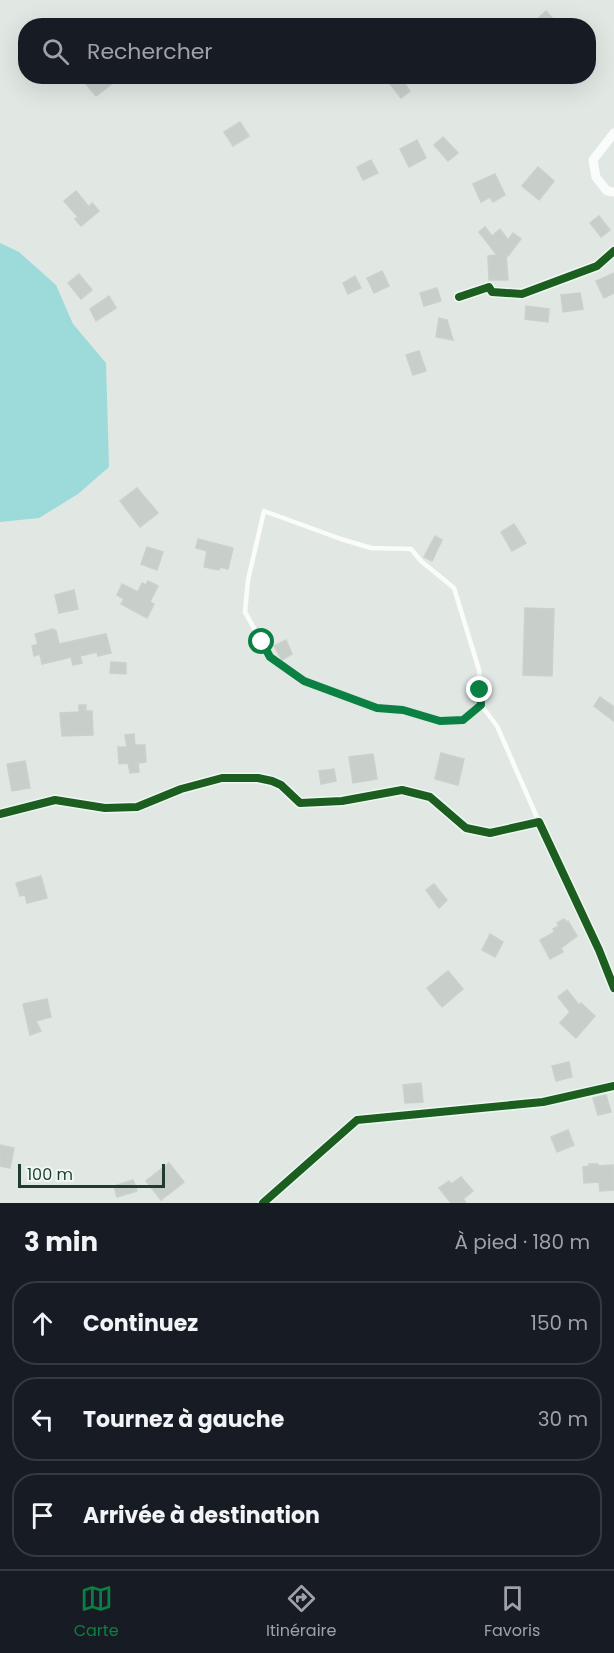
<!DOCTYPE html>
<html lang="fr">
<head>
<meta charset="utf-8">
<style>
  :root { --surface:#171b24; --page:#20242c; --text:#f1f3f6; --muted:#9ea1a6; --line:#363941; --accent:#0b8043 }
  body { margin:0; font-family:Poppins,sans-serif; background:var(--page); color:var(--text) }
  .scale { position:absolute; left:18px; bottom:15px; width:147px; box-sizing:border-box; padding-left:6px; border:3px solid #1e3c30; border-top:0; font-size:16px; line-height:21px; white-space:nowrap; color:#1e3c30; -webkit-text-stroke:4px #eef8f2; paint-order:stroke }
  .stop { position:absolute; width:18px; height:18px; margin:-14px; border:4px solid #0b8043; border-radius:50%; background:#fff }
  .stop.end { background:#0b8043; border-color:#fff; box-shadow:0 2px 6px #0008 }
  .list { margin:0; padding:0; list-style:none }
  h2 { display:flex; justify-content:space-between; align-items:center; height:78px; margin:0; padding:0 24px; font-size:26px }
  h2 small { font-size:20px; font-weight:400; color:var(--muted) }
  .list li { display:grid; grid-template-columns:39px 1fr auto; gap:18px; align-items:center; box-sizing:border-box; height:84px; margin:0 12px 12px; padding:0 12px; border:2px solid var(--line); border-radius:24px }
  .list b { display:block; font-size:22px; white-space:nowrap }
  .list em { font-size:20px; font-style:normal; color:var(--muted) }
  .icon { flex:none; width:33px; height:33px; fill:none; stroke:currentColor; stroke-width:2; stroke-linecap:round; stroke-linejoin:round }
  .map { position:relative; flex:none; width:614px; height:1203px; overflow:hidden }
  .search { position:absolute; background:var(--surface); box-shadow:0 6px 24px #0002; left:18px; right:18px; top:18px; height:66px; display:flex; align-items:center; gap:15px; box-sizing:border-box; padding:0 21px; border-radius:24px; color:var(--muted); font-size:22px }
  .sheet { height:366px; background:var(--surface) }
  nav { display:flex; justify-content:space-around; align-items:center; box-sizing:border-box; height:84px; border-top:2px solid var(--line); background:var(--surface); font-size:16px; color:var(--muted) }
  nav a { display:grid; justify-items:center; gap:3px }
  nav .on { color:var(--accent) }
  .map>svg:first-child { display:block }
  .water { fill:#9ddada }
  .building { fill:#c8cfcb; stroke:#cad1cd; stroke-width:1.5 }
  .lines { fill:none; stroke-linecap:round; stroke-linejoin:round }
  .lane { stroke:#fafcfb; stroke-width:4.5 }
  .street { stroke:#fafcfb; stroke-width:9 }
  .cycleway-casing { stroke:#eef8f2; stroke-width:11 }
  .cycleway { stroke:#1b5e20; stroke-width:8 }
  .route { stroke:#0b8043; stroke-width:8 }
</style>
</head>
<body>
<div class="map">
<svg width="614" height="1203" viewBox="0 0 614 1203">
  <rect width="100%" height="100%" fill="#e1e8e4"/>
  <!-- water -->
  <polygon class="water" points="0,243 19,252 56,285 73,324 106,363 109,467 78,494 39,518 0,522"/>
  <!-- building -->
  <g class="building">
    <polygon points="546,11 559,26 530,26"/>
    <polygon points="95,76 107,76 113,83 96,96 86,84"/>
    <polygon points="384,76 399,76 410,91 401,98"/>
    <polygon points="240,122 249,136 233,146 224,132"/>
    <polygon points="443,137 458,153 448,161 434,145"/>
    <polygon points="417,140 426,158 409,167 400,149"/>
    <polygon points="371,160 378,173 363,180 357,167"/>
    <polygon points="538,167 554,181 539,200 522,186"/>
    <polygon points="495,174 505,195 493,202 490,197 481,202 473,184"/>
    <polygon points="76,191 89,207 92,203 99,211 81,226 75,219 78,217 64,201"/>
    <polygon points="599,216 610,230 601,237 590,223"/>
    <polygon points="485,227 492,236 500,229 508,240 513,233 521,239 508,256 506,255 508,280 489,280 488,256 497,255 479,232"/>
    <polygon points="382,271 389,286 374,293 367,278"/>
    <polygon points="614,273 614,293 604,298 596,281"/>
    <polygon points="79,274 92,290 81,299 68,283"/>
    <polygon points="355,276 361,288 348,294 343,283"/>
    <polygon points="437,288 441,301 424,306 420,293"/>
    <polygon points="580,293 583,309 563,312 561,295"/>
    <polygon points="109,296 116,308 96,321 90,309"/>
    <polygon points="526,306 549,309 548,322 525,319"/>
    <polygon points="439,318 447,320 453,340 436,337"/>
    <polygon points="419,351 426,371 413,375 406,355"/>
    <polygon points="137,488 158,513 140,527 120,501"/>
    <polygon points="514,524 526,543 512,551 501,532"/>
    <polygon points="435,536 442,540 432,561 424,557"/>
    <polygon points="198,539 233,548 228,569 220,567 219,570 204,567 207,551 196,548"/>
    <polygon points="147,547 163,552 157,570 141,564"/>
    <polygon points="148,581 158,586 150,602 154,604 147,618 121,604 124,599 117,595 122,584 138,592 142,583 146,585"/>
    <polygon points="74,590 78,609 59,613 55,595"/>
    <polygon points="525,608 554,609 552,676 523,675"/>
    <polygon points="53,629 56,631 59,644 106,634 111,653 98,656 97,652 80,656 82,663 73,665 71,657 42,664 40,654 34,656 32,646 38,644 35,634"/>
    <polygon points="286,640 292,654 282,660 274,646"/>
    <polygon points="111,662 126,663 126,674 110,673"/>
    <polygon points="600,697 614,707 614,721 594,706"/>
    <polygon points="79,705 86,705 86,711 92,711 93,735 62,736 60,713 79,712"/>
    <polygon points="134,734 135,745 145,745 146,762 138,763 139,772 130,773 128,763 119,764 118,747 127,747 125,735"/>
    <polygon points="441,753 464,759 458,785 435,779"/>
    <polygon points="373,754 377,779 353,783 349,757"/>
    <polygon points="25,761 30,788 12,791 7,764"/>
    <polygon points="334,769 336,781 321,784 319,771"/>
    <polygon points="41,876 47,898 27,903 25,895 20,896 16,883"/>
    <polygon points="434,884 447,900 439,908 426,890"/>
    <polygon points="564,919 566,922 568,921 577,936 561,948 563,952 550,959 540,940 555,932 553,929 559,926 557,923"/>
    <polygon points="490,934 503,942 495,957 482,950"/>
    <polygon points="448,971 463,989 442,1007 427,988"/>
    <polygon points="567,990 579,1005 581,1003 595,1016 576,1038 560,1023 570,1012 558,997"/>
    <polygon points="47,999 51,1017 36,1021 41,1031 30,1035 23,1004"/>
    <polygon points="569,1062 572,1077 556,1081 552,1066"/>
    <polygon points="421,1083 423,1102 405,1103 403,1085"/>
    <polygon points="606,1095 611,1112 598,1115 593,1098"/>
    <polygon points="568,1130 574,1145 557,1152 551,1137"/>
    <polygon points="0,1145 14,1148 10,1168 0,1166"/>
    <polygon points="169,1163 184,1182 161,1200 146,1181"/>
    <polygon points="589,1164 598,1164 598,1166 613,1165 614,1190 600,1191 599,1182 584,1183 583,1167 589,1166"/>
    <polygon points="461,1177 473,1191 463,1199 466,1203 451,1203 439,1188 449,1181 451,1184"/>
    <polygon points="133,1180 137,1191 117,1197 114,1186"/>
  </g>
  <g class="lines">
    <!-- lane -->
    <polyline class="lane" points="481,705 463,720 440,721 403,710 377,708 304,681 270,657 245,612 248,580 264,511 341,539 371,548 411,549 421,561 454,588 479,670 481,705 497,726 539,822"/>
    <!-- street -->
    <g class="street">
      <polyline points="614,133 593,160 596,177 607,191 614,192"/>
      <polyline points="459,297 489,287 492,292 522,294 597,266 614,251"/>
      <polyline points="0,814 55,800 105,808 137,807 181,789 222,778 258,778 272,781 281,785 300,803 342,801 402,790 430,797 466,828 490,833 539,822 599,950 614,988"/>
      <polyline points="263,1203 357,1120 543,1102 614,1086"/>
    </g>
    <!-- cycleway casing -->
    <g class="cycleway-casing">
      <g id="cycleway">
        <polyline points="459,297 489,287 492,292 522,294 597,266 614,251"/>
        <polyline points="0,814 55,800 105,808 137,807 181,789 222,778 258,778 272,781 281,785 300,803 342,801 402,790 430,797 466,828 490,833 539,822 599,950 614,988"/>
        <polyline points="263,1203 357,1120 543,1102 614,1086"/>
      </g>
    </g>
    <!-- cycleway -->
    <use href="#cycleway" class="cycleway"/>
  </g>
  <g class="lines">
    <!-- route -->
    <polyline class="route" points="262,642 270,657 304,681 377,708 403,710 440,721 463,720 481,705 480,690"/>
  </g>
</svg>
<div class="scale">100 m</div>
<div class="stop" style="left:262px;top:642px"></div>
<div class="stop end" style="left:480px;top:690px"></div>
<div class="search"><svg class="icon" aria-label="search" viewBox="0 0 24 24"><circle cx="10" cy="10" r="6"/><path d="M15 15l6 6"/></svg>Rechercher</div>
</div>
<section class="sheet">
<h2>3 min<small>À pied · 180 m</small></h2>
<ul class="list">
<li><svg class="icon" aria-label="ahead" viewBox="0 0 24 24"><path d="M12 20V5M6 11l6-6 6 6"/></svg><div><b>Continuez</b></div><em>150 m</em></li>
<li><svg class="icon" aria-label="left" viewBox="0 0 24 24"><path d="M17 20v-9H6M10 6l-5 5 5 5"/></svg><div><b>Tournez à gauche</b></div><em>30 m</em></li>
<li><svg class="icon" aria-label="arrive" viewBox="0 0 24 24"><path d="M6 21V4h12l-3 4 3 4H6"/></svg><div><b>Arrivée à destination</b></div></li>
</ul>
</section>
<nav>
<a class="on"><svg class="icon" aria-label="map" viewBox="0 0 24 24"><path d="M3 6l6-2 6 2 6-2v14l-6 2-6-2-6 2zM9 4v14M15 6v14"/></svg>Carte</a>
<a><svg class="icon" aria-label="directions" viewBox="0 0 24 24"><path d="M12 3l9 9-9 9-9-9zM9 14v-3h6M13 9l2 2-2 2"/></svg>Itinéraire</a>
<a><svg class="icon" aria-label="saved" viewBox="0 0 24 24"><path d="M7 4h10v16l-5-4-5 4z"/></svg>Favoris</a>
</nav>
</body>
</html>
